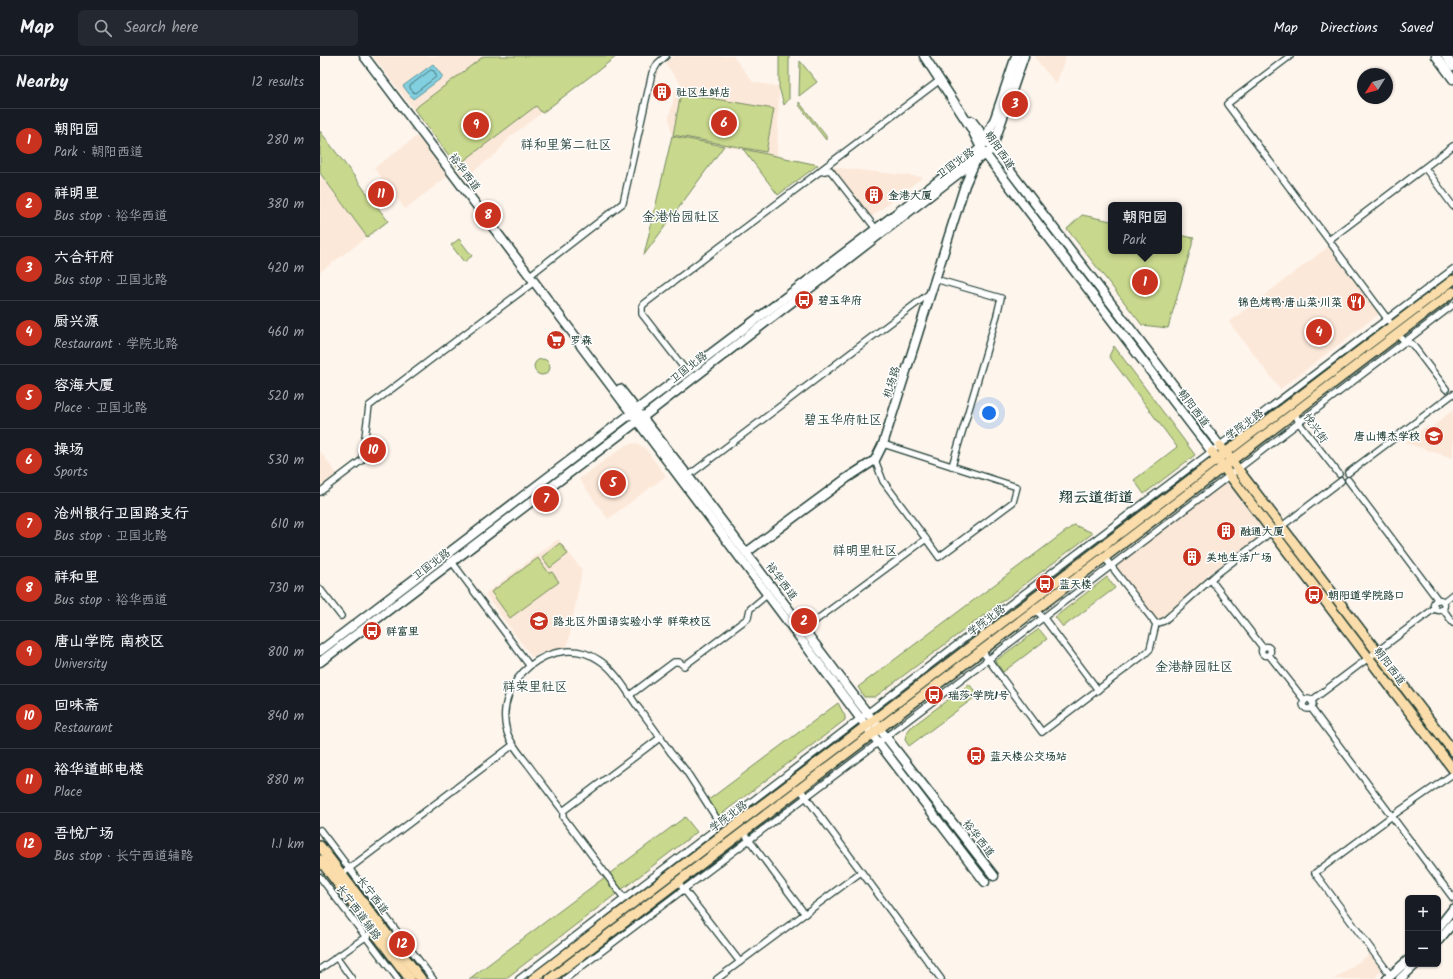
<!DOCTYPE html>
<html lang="en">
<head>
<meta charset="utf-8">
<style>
  :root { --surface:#171b24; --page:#242831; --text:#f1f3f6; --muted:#9ea1a6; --line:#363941; --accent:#c8321e }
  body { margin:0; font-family:Kalam,"LXGW WenKai TC",sans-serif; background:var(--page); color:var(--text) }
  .controls { position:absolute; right:12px; bottom:12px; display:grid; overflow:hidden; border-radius:6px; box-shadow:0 1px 3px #0004 }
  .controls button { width:36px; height:36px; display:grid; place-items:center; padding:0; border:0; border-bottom:1px solid var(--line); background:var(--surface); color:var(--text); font:20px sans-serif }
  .compass { position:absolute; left:1037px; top:12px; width:36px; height:36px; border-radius:50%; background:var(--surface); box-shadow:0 1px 3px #0004; rotate:233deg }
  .you { position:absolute; left:669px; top:357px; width:14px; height:14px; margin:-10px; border:3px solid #fff; border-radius:50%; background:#1a73e8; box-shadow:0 0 0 6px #1a73e833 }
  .badge { display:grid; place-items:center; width:26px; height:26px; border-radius:50%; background:var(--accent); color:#fff; font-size:13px; font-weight:700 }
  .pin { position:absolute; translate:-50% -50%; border:2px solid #fff; box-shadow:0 1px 4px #0006 }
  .popup { position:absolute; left:788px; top:146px; width:74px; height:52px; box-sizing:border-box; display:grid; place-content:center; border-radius:6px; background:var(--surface); filter:drop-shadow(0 1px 3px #0005); font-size:13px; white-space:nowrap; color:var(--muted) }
  .popup b { font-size:15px; color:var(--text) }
  .popup::after { content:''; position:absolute; left:50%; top:100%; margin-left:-8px; border:8px solid transparent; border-top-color:var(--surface) }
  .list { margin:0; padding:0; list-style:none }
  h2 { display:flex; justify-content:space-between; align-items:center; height:52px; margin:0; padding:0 16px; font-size:17px }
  h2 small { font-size:13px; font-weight:400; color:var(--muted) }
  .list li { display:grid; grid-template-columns:26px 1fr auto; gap:12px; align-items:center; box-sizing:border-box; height:64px; padding:0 16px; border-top:1px solid var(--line) }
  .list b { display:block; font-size:15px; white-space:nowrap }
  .list p { margin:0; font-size:13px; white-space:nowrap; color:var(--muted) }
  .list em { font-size:13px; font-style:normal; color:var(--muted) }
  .icon { flex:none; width:22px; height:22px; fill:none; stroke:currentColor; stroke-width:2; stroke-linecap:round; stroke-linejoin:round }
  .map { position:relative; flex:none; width:1133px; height:923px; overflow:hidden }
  header { display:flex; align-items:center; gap:24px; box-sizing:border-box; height:56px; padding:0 20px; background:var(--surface); border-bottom:1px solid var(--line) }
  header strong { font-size:19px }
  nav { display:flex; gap:22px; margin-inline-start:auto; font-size:14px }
  .search { width:280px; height:36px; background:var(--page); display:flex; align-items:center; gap:10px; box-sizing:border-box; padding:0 14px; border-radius:6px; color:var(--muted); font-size:15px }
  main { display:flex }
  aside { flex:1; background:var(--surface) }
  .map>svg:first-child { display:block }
  .built { fill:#fce8d8 }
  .green { fill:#c8d88c; stroke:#748a60 }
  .water { fill:#82cfe0; stroke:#5a959b }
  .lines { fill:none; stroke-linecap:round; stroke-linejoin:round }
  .shore { stroke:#477779; stroke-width:1 }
  .street-casing { stroke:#1f3d34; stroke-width:8 }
  .secondary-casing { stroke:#1f3d34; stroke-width:11 }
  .primary-casing { stroke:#1f3d34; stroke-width:12 }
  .street { stroke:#fff; stroke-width:5.5 }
  .secondary { stroke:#fff; stroke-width:8 }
  .primary { stroke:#faddab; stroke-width:9 }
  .labels { text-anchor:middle; stroke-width:3; stroke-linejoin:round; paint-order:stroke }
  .poi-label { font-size:11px; font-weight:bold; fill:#1f3d34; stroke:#fff; text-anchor:start }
  .street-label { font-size:11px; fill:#1f3d34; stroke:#fff }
  .quarter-label { font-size:13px; fill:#1f3d34; stroke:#fff }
  .district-label { font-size:15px; font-weight:bold; fill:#1f3d34; stroke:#fff }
</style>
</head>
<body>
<header>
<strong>Map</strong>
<div class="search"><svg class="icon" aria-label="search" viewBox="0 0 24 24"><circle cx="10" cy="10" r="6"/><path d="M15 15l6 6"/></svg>Search here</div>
<nav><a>Map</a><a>Directions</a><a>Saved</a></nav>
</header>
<main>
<aside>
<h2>Nearby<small>12 results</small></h2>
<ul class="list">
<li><span class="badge">1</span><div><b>朝阳园</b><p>Park · 朝阳西道</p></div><em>280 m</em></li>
<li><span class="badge">2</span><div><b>祥明里</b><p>Bus stop · 裕华西道</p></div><em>380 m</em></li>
<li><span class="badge">3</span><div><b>六合轩府</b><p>Bus stop · 卫国北路</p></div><em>420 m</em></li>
<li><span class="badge">4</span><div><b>厨兴源</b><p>Restaurant · 学院北路</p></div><em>460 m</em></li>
<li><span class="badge">5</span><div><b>容海大厦</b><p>Place · 卫国北路</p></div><em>520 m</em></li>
<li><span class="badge">6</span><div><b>操场</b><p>Sports</p></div><em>530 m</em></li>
<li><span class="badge">7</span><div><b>沧州银行卫国路支行</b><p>Bus stop · 卫国北路</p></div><em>610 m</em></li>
<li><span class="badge">8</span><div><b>祥和里</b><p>Bus stop · 裕华西道</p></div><em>730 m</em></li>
<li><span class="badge">9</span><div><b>唐山学院 南校区</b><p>University</p></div><em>800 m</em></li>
<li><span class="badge">10</span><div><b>回味斋</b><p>Restaurant</p></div><em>840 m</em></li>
<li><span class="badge">11</span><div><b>裕华道邮电楼</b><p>Place</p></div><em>880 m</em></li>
<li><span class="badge">12</span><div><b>吾悦广场</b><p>Bus stop · 长宁西道辅路</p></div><em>1.1 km</em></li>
</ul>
</aside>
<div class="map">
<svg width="1133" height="923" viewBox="0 0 1133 923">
  <rect width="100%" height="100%" fill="#fef5ed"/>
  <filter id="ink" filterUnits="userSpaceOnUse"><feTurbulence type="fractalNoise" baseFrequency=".025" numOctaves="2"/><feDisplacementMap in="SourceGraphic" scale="8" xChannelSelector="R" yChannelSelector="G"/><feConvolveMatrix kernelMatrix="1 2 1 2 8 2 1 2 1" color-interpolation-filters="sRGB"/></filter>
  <g filter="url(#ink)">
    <!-- built -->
    <g class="built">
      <polygon points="53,0 297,0 191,80 176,98 145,121"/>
      <polygon points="354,0 413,0 433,26 459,31 457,100 352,80 349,61 356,32 361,33 362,30 345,7"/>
      <polygon points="716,0 746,0 736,28 715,2"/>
      <polygon points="97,80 128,120 85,153 54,112"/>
      <polygon points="511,111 603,121 550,162"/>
      <polygon points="0,118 47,181 0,216"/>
      <polygon points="1008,191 1059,258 960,333 909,266"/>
      <polygon points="1133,354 1133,402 1085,387 1107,370 1109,373"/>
      <polygon points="316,387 324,391 346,420 288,463 259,423 306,389"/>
      <polygon points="0,395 17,418 0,431"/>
      <polygon points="906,427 910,430 944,475 944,479 887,519 883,528 842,563 835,562 796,510"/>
      <polygon points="238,483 262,514 247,593 233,593 212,601 165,538"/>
      <polygon points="1050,898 1061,914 1054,923 1014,923"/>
    </g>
    <!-- green -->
    <g class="green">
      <polygon points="164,0 297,0 222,57 216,50 137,110 94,53"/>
      <polygon points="459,0 469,0 469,43 464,49 459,31"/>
      <polygon points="480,5 497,26 479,40"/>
      <polygon points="361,37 454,53 446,96 353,79"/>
      <polygon points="479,46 506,80 506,84 479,49"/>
      <polygon points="0,75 68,165 47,181 0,117"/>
      <polygon points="352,80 404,90 324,199"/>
      <polygon points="423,93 498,109 458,139"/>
      <polygon points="762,159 791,165 791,195 859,195 859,179 874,182 848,272 822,269 747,173"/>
      <polygon points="139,183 152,200 144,206 131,189"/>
      <polygon points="794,290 875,399 824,438 814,424 857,391 789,300"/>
      <circle cx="222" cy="311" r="8"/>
      <polygon points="754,469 773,477 555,641 544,641 538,631"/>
      <polygon points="240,487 248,498 230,512 222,501"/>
      <polygon points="218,502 229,517 232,516 239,526 190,562 171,536"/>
      <polygon points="787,521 795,532 743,571 735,561"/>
      <polygon points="719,573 727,583 683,616 675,605"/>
      <polygon points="649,628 658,639 589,690 585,684 586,679 590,672"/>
      <polygon points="518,647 525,660 525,664 399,760 387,745"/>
      <polygon points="365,761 377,776 185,923 149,923"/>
    </g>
    <!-- water -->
    <polygon class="water" points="113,8 123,21 93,43 83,30"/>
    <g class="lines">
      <!-- shore -->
      <polygon class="shore" points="111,14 114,15 116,19 116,21 95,37 93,36 90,32 90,30"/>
      <!-- street casing -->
      <g class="street-casing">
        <g id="street">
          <polyline points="970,0 907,48 1069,265"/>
          <polyline points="1105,112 1133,150"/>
          <polyline points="501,114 620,24"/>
          <polyline points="1009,184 1133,90"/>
          <polyline points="209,220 303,147 332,17 338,7 346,0"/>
          <polyline points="615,223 681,242 677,259 632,410"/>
          <polyline points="1078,278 1085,286 1092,288 1126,333"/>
          <polyline points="367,316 322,258 322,251 324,248 499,116 510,114 556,173"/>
          <polyline points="975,357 979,367 1019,418"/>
          <polyline points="563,388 697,431 693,446 619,501 606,483"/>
          <polyline points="1028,417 1133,338"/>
          <polyline points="368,420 610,237"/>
          <polyline points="1028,424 1118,544"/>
          <polyline points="0,436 42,404 49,350 214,226"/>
          <polyline points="962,470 1021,425"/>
          <polyline points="785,502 836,568"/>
          <polyline points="132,506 209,609"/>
          <polyline points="891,524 943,592"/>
          <polyline points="0,533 21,560"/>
          <circle cx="1119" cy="549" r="5.5"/>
          <polyline points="1123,546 1133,538"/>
          <polyline points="1123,553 1133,567"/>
          <polyline points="716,555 723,561 778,634"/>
          <polyline points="484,573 606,483 563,425 555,404"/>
          <circle cx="946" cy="595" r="4.5"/>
          <polyline points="662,595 722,676 825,598 830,593 836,568 844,565 898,517 945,481 952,475"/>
          <polyline points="949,599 985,645"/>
          <polyline points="310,639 354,606 359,606 364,610 428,562 430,553 448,538"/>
          <circle cx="988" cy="648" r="5"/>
          <polyline points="991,645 1115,552"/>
          <polyline points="991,652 1133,842"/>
          <path d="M341 681 243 755C232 740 221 726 210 711 202 700 191 689 187 676 172 625 233 574 279 604 295 614 306 634 317 650 329 665 340 681 351 697 356 703 362 709 366 715 378 733 389 751 401 769"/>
          <polyline points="480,733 621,923"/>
          <polyline points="243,755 243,761 304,842"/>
          <polyline points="0,774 113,923"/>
          <polyline points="427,781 485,858"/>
          <polyline points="22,818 193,689"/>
          <polyline points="0,821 78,923"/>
          <polyline points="362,831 420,906"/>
          <polyline points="16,901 32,923"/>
          <polyline points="0,913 54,875"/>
          <polyline points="1071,920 995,817 1072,760 1133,718"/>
          <polyline points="199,923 703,538 1133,213"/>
          <polyline points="245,923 669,603 1133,249"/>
          <polyline points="397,923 541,816"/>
        </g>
      </g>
      <!-- secondary casing -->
      <g class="secondary-casing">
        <g id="secondary">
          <polyline points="44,0 258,284 261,290 552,678 665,826"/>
          <polyline points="604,0 651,72 661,92 666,99 892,396"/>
          <polyline points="1116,0 1133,23"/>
          <polyline points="1126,0 1133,10"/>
          <polyline points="652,65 900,390"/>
          <polyline points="300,333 368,420 541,649 674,820"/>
          <polyline points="427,496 527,422 555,404 563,388 645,129 656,104"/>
          <polyline points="0,595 312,357 556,173 661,92 675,62 696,0"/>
          <polyline points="0,606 323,361 656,104 666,99 673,90 704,0"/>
          <polyline points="1118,872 1133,853"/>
          <polyline points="1118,885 1133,867"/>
          <polyline points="1067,923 1088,904"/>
          <polyline points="1080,923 1096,908"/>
        </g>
      </g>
      <!-- primary casing -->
      <g class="primary-casing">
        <g id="primary">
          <polyline points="900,390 1133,695"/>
          <polyline points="892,396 1133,713"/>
          <polyline points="0,790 101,923"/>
          <polyline points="0,804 90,923"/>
          <polyline points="213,923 1133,224"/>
          <polyline points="230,923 1133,236"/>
        </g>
      </g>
      <!-- street -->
      <use href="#street" class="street"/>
      <!-- secondary -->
      <use href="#secondary" class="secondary"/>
      <!-- primary -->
      <use href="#primary" class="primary"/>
    </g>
  </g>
  <!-- icons -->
  <defs>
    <g id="building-disc" transform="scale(1)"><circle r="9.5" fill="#c8321e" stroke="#fff"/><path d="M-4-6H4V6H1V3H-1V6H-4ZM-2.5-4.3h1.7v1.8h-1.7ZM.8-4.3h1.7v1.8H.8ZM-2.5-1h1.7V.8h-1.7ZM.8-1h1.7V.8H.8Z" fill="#fff"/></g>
    <g id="bus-disc" transform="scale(1)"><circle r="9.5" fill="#c8321e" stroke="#fff"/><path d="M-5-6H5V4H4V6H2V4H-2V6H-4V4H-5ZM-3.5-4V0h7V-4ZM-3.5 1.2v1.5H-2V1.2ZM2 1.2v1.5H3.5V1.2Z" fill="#fff"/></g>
    <g id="restaurant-disc" transform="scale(1)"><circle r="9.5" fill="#c8321e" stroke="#fff"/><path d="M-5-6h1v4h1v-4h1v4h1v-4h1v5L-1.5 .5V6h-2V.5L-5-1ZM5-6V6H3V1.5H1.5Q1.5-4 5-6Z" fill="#fff"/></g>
    <g id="supermarket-disc" transform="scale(1)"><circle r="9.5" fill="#c8321e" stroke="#fff"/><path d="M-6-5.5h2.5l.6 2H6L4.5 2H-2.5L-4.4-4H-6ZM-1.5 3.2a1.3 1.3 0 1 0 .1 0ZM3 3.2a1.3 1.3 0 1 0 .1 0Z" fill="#fff"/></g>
    <g id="school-disc" transform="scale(1)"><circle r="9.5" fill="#c8321e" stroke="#fff"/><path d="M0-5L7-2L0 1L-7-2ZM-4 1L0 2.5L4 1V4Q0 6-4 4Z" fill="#fff"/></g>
  </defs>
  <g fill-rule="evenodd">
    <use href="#building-disc" x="342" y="36"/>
    <use href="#building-disc" x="554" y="139"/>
    <use href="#bus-disc" x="484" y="244"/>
    <use href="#restaurant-disc" x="1036" y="246"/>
    <use href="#supermarket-disc" x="236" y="284"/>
    <use href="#school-disc" x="1114" y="380"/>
    <use href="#building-disc" x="906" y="475"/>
    <use href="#building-disc" x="872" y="501"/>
    <use href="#bus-disc" x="725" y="528"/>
    <use href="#bus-disc" x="994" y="539"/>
    <use href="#school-disc" x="219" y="565"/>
    <use href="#bus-disc" x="52" y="575"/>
    <use href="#bus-disc" x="614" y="639"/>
    <use href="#bus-disc" x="656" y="700"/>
  </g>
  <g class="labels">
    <!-- poi labels -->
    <g class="poi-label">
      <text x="356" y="40">社区生鲜店</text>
      <text x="568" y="143">金港大厦</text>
      <text x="498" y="248">碧玉华府</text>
      <text x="1022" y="250" text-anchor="end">锦色烤鸭·唐山菜·川菜</text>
      <text x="250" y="288">罗森</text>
      <text x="1100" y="384" text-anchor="end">唐山博杰学校</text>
      <text x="920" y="479">融通大厦</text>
      <text x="886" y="505">美地生活广场</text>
      <text x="739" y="532">蓝天楼</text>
      <text x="1008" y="543">朝阳道学院路口</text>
      <text x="233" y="569">路北区外国语实验小学 祥荣校区</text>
      <text x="66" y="579">祥富里</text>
      <text x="628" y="643">瑞莎·学院1号</text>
      <text x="670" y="704">蓝天楼公交场站</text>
    </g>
    <!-- street labels -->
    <g class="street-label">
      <text transform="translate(680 94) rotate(56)" y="4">朝阳西道</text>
      <text transform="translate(635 107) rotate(-36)" y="4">卫国北路</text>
      <text transform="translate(145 116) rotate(53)" y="4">裕华西道</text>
      <text transform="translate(368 311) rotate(-38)" y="4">卫国北路</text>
      <text transform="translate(571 326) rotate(-73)" y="4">机场路</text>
      <text transform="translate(874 352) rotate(53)" y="4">朝阳西道</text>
      <text transform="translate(924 368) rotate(-36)" y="4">学院北路</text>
      <text transform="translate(996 372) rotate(55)" y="4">悦兴街</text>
      <text transform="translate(111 508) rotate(-37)" y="4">卫国北路</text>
      <text transform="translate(462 525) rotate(53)" y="4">裕华西道</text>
      <text transform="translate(666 564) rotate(-37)" y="4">学院北路</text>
      <text transform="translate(1070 610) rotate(53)" y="4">朝阳西道</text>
      <text transform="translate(408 760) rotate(-37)" y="4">学院北路</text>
      <text transform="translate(659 782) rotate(52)" y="4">裕华西道</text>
      <text transform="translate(53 839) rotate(53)" y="4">长宁西道</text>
      <text transform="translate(39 856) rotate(53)" y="4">长宁西道辅路</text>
    </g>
    <!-- quarter labels -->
    <g class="quarter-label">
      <text x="246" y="93">祥和里第二社区</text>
      <text x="361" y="165">金港怡园社区</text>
      <text x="523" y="368">碧玉华府社区</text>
      <text x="545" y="499">祥明里社区</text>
      <text x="874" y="615">金港静园社区</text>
      <text x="215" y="635">祥荣里社区</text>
    </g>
    <!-- district labels -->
    <g class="district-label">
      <text x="776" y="446">翔云道街道</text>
    </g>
  </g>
</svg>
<div class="controls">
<button>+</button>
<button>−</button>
</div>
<svg class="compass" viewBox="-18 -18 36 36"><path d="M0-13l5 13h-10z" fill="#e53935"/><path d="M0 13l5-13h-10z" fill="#9ea1a6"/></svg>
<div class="you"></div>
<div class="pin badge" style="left:825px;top:226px">1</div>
<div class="popup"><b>朝阳园</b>Park</div>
<div class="pin badge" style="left:484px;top:565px">2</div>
<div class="pin badge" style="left:695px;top:48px">3</div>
<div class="pin badge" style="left:999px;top:276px">4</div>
<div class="pin badge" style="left:293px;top:427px">5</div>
<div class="pin badge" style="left:404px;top:67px">6</div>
<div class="pin badge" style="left:226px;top:443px">7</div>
<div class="pin badge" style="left:168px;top:159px">8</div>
<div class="pin badge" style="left:156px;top:69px">9</div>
<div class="pin badge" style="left:53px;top:394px">10</div>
<div class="pin badge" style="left:61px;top:138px">11</div>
<div class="pin badge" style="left:82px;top:888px">12</div>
</div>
</main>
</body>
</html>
